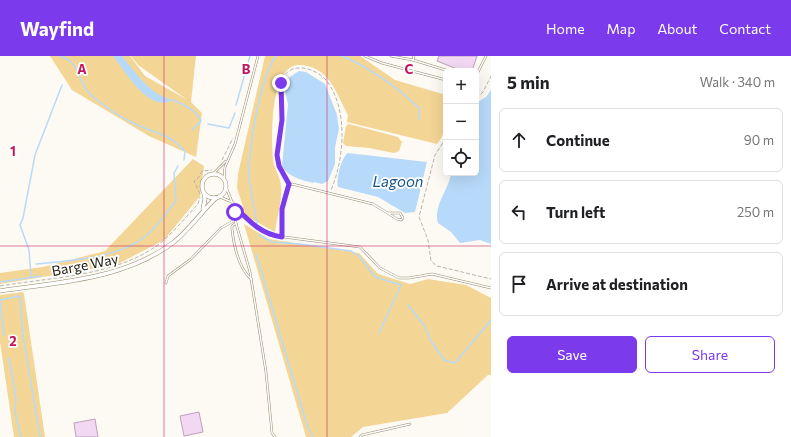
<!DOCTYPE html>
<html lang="en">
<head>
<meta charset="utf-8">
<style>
  :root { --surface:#fff; --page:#f2f2f2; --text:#202124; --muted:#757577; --line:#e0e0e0; --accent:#7c3aed }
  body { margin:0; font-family:Commissioner,sans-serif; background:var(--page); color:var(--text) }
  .controls { position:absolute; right:12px; top:12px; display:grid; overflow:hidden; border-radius:6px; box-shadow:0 4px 16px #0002 }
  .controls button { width:36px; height:36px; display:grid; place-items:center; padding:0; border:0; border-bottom:1px solid var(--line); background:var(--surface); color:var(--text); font:20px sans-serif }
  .stop { position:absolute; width:12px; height:12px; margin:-9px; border:3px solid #7c3aed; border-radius:50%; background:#fff }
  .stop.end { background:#7c3aed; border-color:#fff; box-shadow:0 1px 4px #0008 }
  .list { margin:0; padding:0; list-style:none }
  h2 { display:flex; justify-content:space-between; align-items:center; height:52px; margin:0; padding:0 16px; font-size:17px }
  h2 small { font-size:13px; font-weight:400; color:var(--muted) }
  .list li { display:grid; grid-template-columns:26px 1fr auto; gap:12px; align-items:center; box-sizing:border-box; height:64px; margin:0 8px 8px; padding:0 8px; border:1px solid var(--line); border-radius:6px }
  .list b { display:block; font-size:15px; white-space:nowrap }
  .list em { font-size:13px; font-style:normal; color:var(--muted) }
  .actions { display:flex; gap:8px; padding:12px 16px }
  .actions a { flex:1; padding:9px 0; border:1px solid var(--accent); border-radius:6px; text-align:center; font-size:14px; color:var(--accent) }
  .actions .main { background:var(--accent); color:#fff }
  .icon { flex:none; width:22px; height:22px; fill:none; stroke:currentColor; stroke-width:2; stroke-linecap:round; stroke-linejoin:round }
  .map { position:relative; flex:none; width:491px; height:381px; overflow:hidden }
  header { display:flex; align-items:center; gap:24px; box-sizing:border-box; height:56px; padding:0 20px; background:var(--accent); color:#fff }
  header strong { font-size:19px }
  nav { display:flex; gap:22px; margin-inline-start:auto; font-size:14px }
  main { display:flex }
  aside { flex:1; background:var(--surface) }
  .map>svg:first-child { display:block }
  .green { fill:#f3d695 }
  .water { fill:#b8dafa }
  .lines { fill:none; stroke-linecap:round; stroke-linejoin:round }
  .stream { stroke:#b8dafa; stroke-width:1.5 }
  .building { fill:#f2d8f2; stroke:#bba2bb }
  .service-casing { stroke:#96896c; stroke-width:2.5 }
  .minor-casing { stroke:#96896c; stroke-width:4.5 }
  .path { stroke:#b8b4ad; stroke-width:1; stroke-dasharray:4 2; stroke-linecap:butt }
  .service { stroke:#fff; stroke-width:1.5 }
  .minor { stroke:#fff; stroke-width:3.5 }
  .route { stroke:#7c3aed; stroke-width:5 }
  .grid { fill:none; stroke:#c2185b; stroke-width:1; stroke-opacity:0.55 }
  .labels { text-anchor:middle; stroke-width:3.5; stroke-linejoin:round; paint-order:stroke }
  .street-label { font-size:14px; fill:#1f1a0f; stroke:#fff }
  .water-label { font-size:15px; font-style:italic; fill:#175585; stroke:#fff }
  .grid-label { font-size:13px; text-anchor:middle; font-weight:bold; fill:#c2185b; stroke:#fff; stroke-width:3.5; stroke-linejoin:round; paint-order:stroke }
</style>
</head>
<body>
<header>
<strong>Wayfind</strong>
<nav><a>Home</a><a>Map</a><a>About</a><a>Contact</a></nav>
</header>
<main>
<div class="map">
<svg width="491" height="381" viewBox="0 0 491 381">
  <rect width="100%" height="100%" fill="#fdfaf4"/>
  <!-- green -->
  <g class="green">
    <polygon points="50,0 130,0 145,20 186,43 138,9 131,0 196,0 191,46 202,57 196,101 149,80 72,34"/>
    <path d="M265 0H360L395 24 446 39C446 57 449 74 437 88L347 66 348 59C336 37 329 9 298 9 270 10 271 82 273 102 273 112 281 121 281 131 282 146 277 162 275 176L246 160 237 132 238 118Z"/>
    <polygon points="349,68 398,81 402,86 399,95 394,97 369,92 346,90 343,87 346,70"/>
    <polygon points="193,103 204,110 200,140 164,184 116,209 0,228 0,217 43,211 105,195"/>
    <polygon points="244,168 269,183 359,197 378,218 410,228 428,223 466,229 491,242 491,319 488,319 447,357 363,371 351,381 306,381"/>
    <polygon points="23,236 24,238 45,381 14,381 0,286 0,239"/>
  </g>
  <!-- water -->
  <g class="water">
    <path d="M113 0H122C137 18 149 38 173 44 148 57 127 17 113 0Z"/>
    <path d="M299 15 306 16 325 28 337 59 339 73 335 91V108L328 125 322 128 314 126 313 127C302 124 288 121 282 110L288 48C284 29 281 26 299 15Z"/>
    <path d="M491 34V188L480 184 460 187 451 176 438 167C433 149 449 134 451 117H476V47L486 41Z"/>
    <path d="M348 97 427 106 415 156 405 157 378 141 338 131C336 123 341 102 348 97Z"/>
  </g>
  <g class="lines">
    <!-- stream -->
    <g class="stream">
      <path d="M60 0C83 8 76 25 91 39 103 49 116 59 131 66 144 73 159 76 171 83 176 86 180 91 185 95L184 104"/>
      <path d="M342 0C370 12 398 32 419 52V63"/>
      <path d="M173 44C183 48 197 55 201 65L192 74"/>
      <polyline points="236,49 250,0"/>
      <polyline points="208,68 229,72 235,57"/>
      <path d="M257 168C254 152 250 135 249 119 249 91 260 21 276 0"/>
      <polyline points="259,179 272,186 300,188 351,195 360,201 375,221 401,229 379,277"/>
      <polyline points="256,198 307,369 313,381"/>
      <path d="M36 208C72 204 117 203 146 180 158 170 166 157 176 145L174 117 178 110"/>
      <polyline points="31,221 29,194 20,169 23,162 35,99 62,29"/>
      <polyline points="0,226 41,220"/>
      <polyline points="0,244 20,240 23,280 40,381"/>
      <polyline points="0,244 4,279"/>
      <polyline points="408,249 424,269 431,285 444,304 455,307 491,264"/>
      <polyline points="9,302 16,342 15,355 21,381"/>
    </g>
  </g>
  <!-- building -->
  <g class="building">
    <polygon points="439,0 477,0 472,15 462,15 437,5"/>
    <polygon points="199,356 203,376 184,380 180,360"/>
    <polygon points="95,363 98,381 76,381 74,367"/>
  </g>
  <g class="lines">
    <!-- service casing -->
    <g class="service-casing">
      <g id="service">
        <polyline points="365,0 382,7 446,24"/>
        <polyline points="391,0 413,4 414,0"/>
        <polyline points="413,4 449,15"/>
        <polyline points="476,20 486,0"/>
        <polyline points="213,118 226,105"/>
        <polyline points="224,123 225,111 235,88 258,0"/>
        <polyline points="226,131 232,146"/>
        <polyline points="220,141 232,146 251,167 269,179 360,191 380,212 399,222 409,222 432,218 491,232"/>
        <polyline points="236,152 235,164 250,216 266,316 272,377 275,381"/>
        <path d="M236 167 232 170V173C234 191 238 211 251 223"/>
        <path d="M282 181C282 170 280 132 292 128L373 148 397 163 401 164 403 162 400 157H388"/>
        <polyline points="166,227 168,220 191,203 221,172 235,164"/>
        <polyline points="360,381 362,379 410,368"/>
      </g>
    </g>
    <!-- minor casing -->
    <g class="minor-casing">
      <g id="minor">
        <circle cx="214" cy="130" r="12"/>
        <polyline points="203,153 205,143 204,138"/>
        <path d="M0 235C59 226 124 224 174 186 190 173 201 156 216 142"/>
      </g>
    </g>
    <!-- path -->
    <g class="path">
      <polyline points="476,42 483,36 491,20"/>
      <polyline points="446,82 435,99 419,161 428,184 431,205 437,210 491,223"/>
      <polyline points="222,104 233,82"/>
      <path d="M288 128C285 121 280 114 277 106 274 91 281 76 282 61 282 50 279 38 281 27 288 2 319 12 329 28 348 57 344 104 331 134"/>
      <polyline points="200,138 194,125 199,121 202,115 212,114"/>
      <path d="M0 230C53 221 122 220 164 184 176 173 187 160 198 148L200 141"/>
    </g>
    <!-- service -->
    <use href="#service" class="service"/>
    <!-- minor -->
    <use href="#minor" class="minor"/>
  </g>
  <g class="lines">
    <!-- route -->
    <path class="route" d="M235 156 236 152C250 166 261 178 282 181V153L289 128 279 110 277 99 282 64 281 27"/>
  </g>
  <!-- grid -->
  <path class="grid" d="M164 0V381M327 0V381M0 190H491"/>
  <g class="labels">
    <!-- street labels -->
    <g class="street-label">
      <text transform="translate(85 209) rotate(-11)" y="5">Barge Way</text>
    </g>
    <!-- water labels -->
    <g class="water-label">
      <text x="398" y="131">Lagoon</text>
    </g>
  </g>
  <g class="grid-label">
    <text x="82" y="18">A</text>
    <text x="246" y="18">B</text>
    <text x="409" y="18">C</text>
    <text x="13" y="100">1</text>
    <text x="13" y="290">2</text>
  </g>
</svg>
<div class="controls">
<button>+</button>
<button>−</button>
<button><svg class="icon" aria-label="locate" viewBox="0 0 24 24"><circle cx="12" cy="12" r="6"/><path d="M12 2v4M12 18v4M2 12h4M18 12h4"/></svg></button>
</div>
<div class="stop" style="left:235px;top:156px"></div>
<div class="stop end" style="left:281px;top:27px"></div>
</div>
<aside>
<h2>5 min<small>Walk · 340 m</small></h2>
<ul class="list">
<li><svg class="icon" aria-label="ahead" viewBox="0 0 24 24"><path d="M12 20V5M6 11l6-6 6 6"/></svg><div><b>Continue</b></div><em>90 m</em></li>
<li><svg class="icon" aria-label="left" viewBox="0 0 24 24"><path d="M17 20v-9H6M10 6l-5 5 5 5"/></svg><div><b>Turn left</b></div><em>250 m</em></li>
<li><svg class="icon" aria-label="arrive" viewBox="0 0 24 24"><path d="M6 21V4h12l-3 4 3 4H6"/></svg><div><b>Arrive at destination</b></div></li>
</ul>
<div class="actions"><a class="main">Save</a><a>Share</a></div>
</aside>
</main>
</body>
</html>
